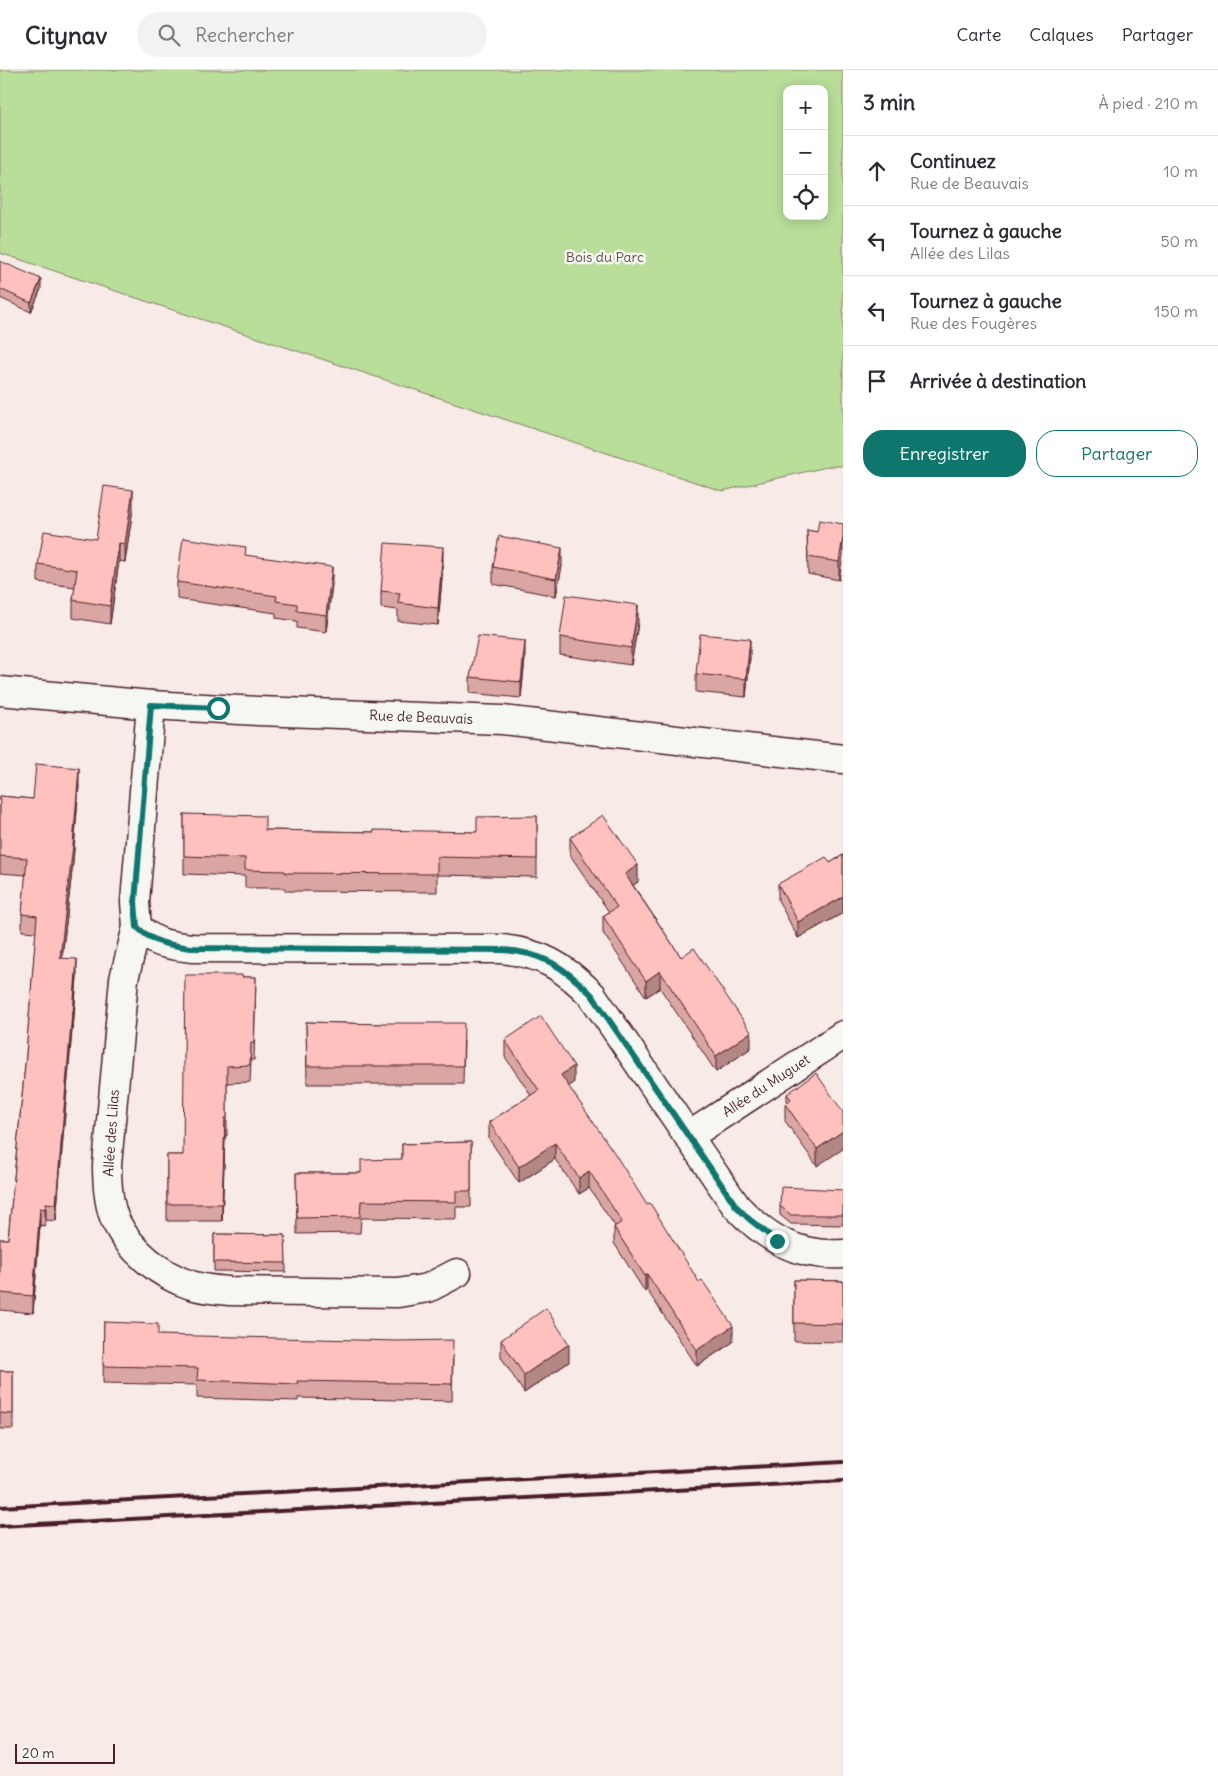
<!DOCTYPE html>
<html lang="fr">
<head>
<meta charset="utf-8">
<style>
  :root { --surface:#fff; --page:#f2f2f3; --text:#2b2b33; --muted:#7c7c81; --line:#e1e1e2; --accent:#0f766e }
  body { margin:0; font-family:Delius,sans-serif; background:var(--page); color:var(--text) }
  .controls { position:absolute; right:15px; top:15px; display:grid; overflow:hidden; border-radius:10px; box-shadow:0 2px 12px #0003 }
  .controls button { width:45px; height:45px; display:grid; place-items:center; padding:0; border:0; border-bottom:1px solid var(--line); background:var(--surface); color:var(--text); font:25px sans-serif }
  .scale { position:absolute; left:15px; bottom:12px; width:100px; box-sizing:border-box; padding-left:5px; border:2px solid #4a1f2b; border-top:0; font-size:14px; line-height:18px; white-space:nowrap; color:#4a1f2b; -webkit-text-stroke:4px #f6f6f2; paint-order:stroke }
  .stop { position:absolute; width:15px; height:15px; margin:-11px; border:4px solid #0f766e; border-radius:50%; background:#fff }
  .stop.end { background:#0f766e; border-color:#fff; box-shadow:0 1px 5px #0008 }
  .list { margin:0; padding:0; list-style:none }
  h2 { display:flex; justify-content:space-between; align-items:center; height:65px; margin:0; padding:0 20px; font-size:21px }
  h2 small { font-size:16px; font-weight:400; color:var(--muted) }
  .list li { display:grid; grid-template-columns:32px 1fr auto; gap:15px; align-items:center; box-sizing:border-box; height:70px; padding:0 20px; border-top:1px solid var(--line) }
  .list b { display:block; font-size:19px; white-space:nowrap }
  .list p { margin:0; font-size:16px; white-space:nowrap; color:var(--muted) }
  .list em { font-size:16px; font-style:normal; color:var(--muted) }
  .actions { display:flex; gap:10px; padding:15px 20px }
  .actions a { flex:1; padding:11px 0; border:1px solid var(--accent); border-radius:20px; text-align:center; font-size:18px; color:var(--accent) }
  .actions .main { background:var(--accent); color:#fff }
  .icon { flex:none; width:28px; height:28px; fill:none; stroke:currentColor; stroke-width:2; stroke-linecap:round; stroke-linejoin:round }
  .map { position:relative; flex:none; width:843px; height:1706px; overflow:hidden }
  header { display:flex; align-items:center; gap:30px; box-sizing:border-box; height:70px; padding:0 25px; background:var(--surface); border-bottom:1px solid var(--line) }
  header strong { font-size:24px }
  nav { display:flex; gap:28px; margin-inline-start:auto; font-size:18px }
  .search { width:350px; height:45px; background:var(--page); display:flex; align-items:center; gap:12px; box-sizing:border-box; padding:0 18px; border-radius:28px; color:var(--muted); font-size:19px }
  main { display:flex }
  aside { flex:1; background:var(--surface) }
  .map>svg:first-child { display:block }
  .green { fill:#b8de99; stroke:#817e62; fill-rule:evenodd }
  .lines { fill:none; stroke-linecap:round; stroke-linejoin:round }
  .minor-casing { stroke:#4a1f2b; stroke-width:31 }
  .tertiary-casing { stroke:#4a1f2b; stroke-width:31 }
  .minor { stroke:#f6f6f2; stroke-width:28 }
  .tertiary { stroke:#f6f6f2; stroke-width:28 }
  .rail { stroke:#4a1f2b; stroke-width:4 }
  .wall { fill:#daa6a3; stroke:#4a1f2b }
  .shaded-wall { fill:#b28784; stroke:#4a1f2b }
  .building { fill:#fec1bd; stroke:#4a1f2b }
  .route { stroke:#0f766e; stroke-width:6 }
  .labels { text-anchor:middle; stroke-width:5; stroke-linejoin:round; paint-order:stroke }
  .park-label { font-size:14px; fill:#664f46; stroke:#f6f6f2 }
  .street-label { font-size:14px; fill:#4a1f2b; stroke:#f6f6f2 }
</style>
</head>
<body>
<header>
<strong>Citynav</strong>
<div class="search"><svg class="icon" aria-label="search" viewBox="0 0 24 24"><circle cx="10" cy="10" r="6"/><path d="M15 15l6 6"/></svg>Rechercher</div>
<nav><a>Carte</a><a>Calques</a><a>Partager</a></nav>
</header>
<main>
<div class="map">
<svg width="843" height="1706" viewBox="0 0 843 1706">
  <rect width="100%" height="100%" fill="#f8ebe7"/>
  <filter id="ink" filterUnits="userSpaceOnUse"><feTurbulence type="fractalNoise" baseFrequency=".02" numOctaves="2"/><feDisplacementMap in="SourceGraphic" scale="10" xChannelSelector="R" yChannelSelector="G"/><feConvolveMatrix kernelMatrix="1 2 1 2 8 2 1 2 1" color-interpolation-filters="sRGB"/></filter>
  <g filter="url(#ink)">
    <!-- green -->
    <path class="green" d="M0 0H843V396H831L722 421 0 183ZM787 19H824V146H787Z"/>
    <g class="lines">
      <!-- minor casing -->
      <g class="minor-casing">
        <g id="minor">
          <path d="M151 635 135 832 137 857 124 909 107 1095C107 1113 108 1135 116 1152 130 1180 161 1206 191 1215 203 1219 217 1220 229 1221L398 1223 428 1218 457 1203"/>
          <path d="M137 857C155 874 168 875 192 878L501 879C542 883 564 897 592 925L736 1136C766 1168 797 1187 843 1184"/>
          <path id="s1" d="M689 1066 843 965"/>
        </g>
      </g>
      <!-- tertiary casing -->
      <g class="tertiary-casing">
        <g id="tertiary">
          <path id="s2" d="M0 621 151 635 258 641 502 650 843 689"/>
        </g>
      </g>
      <!-- minor -->
      <use href="#minor" class="minor"/>
      <!-- tertiary -->
      <use href="#tertiary" class="tertiary"/>
      <!-- rail -->
      <g class="rail">
        <polyline points="0,1437 843,1392"/>
        <polyline points="0,1456 843,1411"/>
      </g>
    </g>
    <!-- wall -->
    <g class="wall">
      <polygon points="0,191 41,219 31,242 0,228"/>
      <polygon points="133,438 125,492 119,491 110,554 73,548 73,530 75,517 38,512 38,494 96,469"/>
      <polygon points="843,454 839,510 808,504 807,460 817,462"/>
      <polygon points="246,486 332,514 326,562 297,558 297,551 276,548 276,543 177,529 177,512"/>
      <polygon points="443,495 438,555 398,551 398,540 381,538 381,521"/>
      <polygon points="562,496 556,526 493,514 493,497"/>
      <polygon points="638,553 631,595 560,585 560,567"/>
      <polygon points="750,587 746,627 696,622 696,604"/>
      <polygon points="525,588 521,628 470,623 470,607"/>
      <polygon points="79,715 73,792 62,888 77,906 73,960 72,960 56,1151 46,1150 45,1156 40,1155 33,1243 0,1240 0,1169 8,1169 26,985 36,862 22,861 22,844 26,805 0,803 0,726 33,729"/>
      <polygon points="184,744 265,760 374,762 477,762 537,746 537,807 437,805 437,822 285,821 285,818 245,818 245,806 184,804"/>
      <polygon points="570,768 638,812 633,815 681,887 751,978 716,1002 660,918 646,927 603,863 603,846 609,842 570,785"/>
      <polygon points="843,785 843,843 798,868 778,830 778,814 830,793"/>
      <polygon points="242,907 256,907 254,990 251,990 250,1012 227,1013 227,1066 225,1066 222,1151 167,1151 167,1085 183,1085"/>
      <polygon points="306,952 381,954 464,971 463,1014 307,1014"/>
      <polygon points="505,970 574,1013 568,1016 733,1272 697,1296 647,1220 645,1222 614,1173 614,1157 615,1156 589,1118 579,1124 555,1089 519,1113 489,1069 489,1052 531,1025 505,987"/>
      <polygon points="787,1024 843,1042 817,1096 785,1051 785,1034 787,1032"/>
      <polygon points="471,1072 471,1137 456,1137 456,1149 361,1148 360,1163 297,1164 296,1103 361,1103 402,1089 402,1074"/>
      <polygon points="843,1120 843,1155 791,1154 780,1145 780,1136"/>
      <polygon points="214,1164 285,1165 286,1202 214,1201"/>
      <polygon points="794,1210 843,1211 843,1272 794,1271"/>
      <polygon points="104,1252 158,1265 453,1287 452,1331 298,1328 298,1331 197,1328 197,1315 103,1313"/>
      <polygon points="501,1270 569,1292 524,1323 501,1287"/>
      <rect x="0" y="1301" width="13" height="58"/>
    </g>
    <!-- shaded-wall -->
    <g class="shaded-wall">
      <polygon points="41,209 41,219 31,242 31,233"/>
      <polygon points="133,420 133,438 125,492 125,474"/>
      <polygon points="843,467 843,485 839,510 839,492"/>
      <polygon points="119,473 119,491 110,554 110,536"/>
      <polygon points="443,477 443,495 438,555 438,538"/>
      <polygon points="562,478 562,496 556,526 556,509"/>
      <polygon points="332,497 332,514 326,562 326,545"/>
      <polygon points="638,535 638,553 631,595 631,578"/>
      <polygon points="750,569 750,587 746,627 746,609"/>
      <polygon points="525,571 525,588 521,628 521,612"/>
      <polygon points="79,698 79,715 73,792 60,905 60,888"/>
      <polygon points="638,795 638,812 625,820 625,804"/>
      <polygon points="843,827 843,843 798,868 798,852"/>
      <polygon points="77,889 77,906 73,960 73,943"/>
      <polygon points="660,901 660,918 646,927 646,911"/>
      <polygon points="72,943 72,960 56,1151 56,1134"/>
      <polygon points="751,962 751,978 716,1002 716,986"/>
      <polygon points="574,996 574,1013 561,1021 561,1005"/>
      <polygon points="225,1048 225,1066 222,1151 222,1134"/>
      <polygon points="843,1061 843,1079 817,1096 817,1079"/>
      <polygon points="555,1073 555,1089 519,1113 519,1097"/>
      <polygon points="589,1101 589,1118 579,1124 579,1108"/>
      <polygon points="46,1133 46,1150 45,1156 45,1139"/>
      <polygon points="40,1138 40,1155 33,1243 33,1226"/>
      <polygon points="647,1204 647,1220 645,1222 645,1206"/>
      <polygon points="733,1256 733,1272 697,1296 697,1280"/>
      <polygon points="569,1274 569,1292 524,1323 524,1305"/>
    </g>
    <!-- building -->
    <g class="building">
      <polygon points="0,191 41,209 31,233 0,219"/>
      <polygon points="104,416 133,420 125,474 119,473 110,536 73,530 77,500 38,494 44,461 96,469"/>
      <polygon points="819,450 843,454 843,467 839,492 808,487 807,460 817,462"/>
      <polygon points="499,466 562,478 556,509 493,497"/>
      <polygon points="183,468 246,477 245,485 332,497 326,545 297,541 297,534 276,531 277,526 177,512"/>
      <polygon points="385,473 443,477 438,538 398,533 400,523 381,521"/>
      <polygon points="566,525 638,535 631,578 560,567"/>
      <polygon points="700,564 750,569 746,609 696,604"/>
      <polygon points="478,566 525,571 521,612 470,607"/>
      <polygon points="36,694 79,698 73,775 60,888 77,889 73,943 72,943 56,1134 46,1133 45,1139 40,1138 33,1226 0,1223 0,1169 8,1169 26,985 37,846 22,844 27,788 0,786 0,726 33,729"/>
      <polygon points="184,744 265,746 265,760 374,762 374,760 477,762 477,747 537,746 537,789 437,787 437,804 285,803 285,801 245,800 245,788 184,786"/>
      <polygon points="603,745 638,795 625,804 681,887 694,878 751,962 716,986 660,901 646,911 603,846 617,837 570,768"/>
      <polygon points="843,785 843,827 798,852 778,814 826,787 830,793"/>
      <polygon points="185,905 242,905 242,907 256,907 254,973 251,973 250,995 227,996 227,1048 225,1048 222,1134 167,1134 167,1085 183,1085"/>
      <polygon points="541,946 574,996 561,1005 615,1084 647,1135 650,1133 699,1212 702,1210 733,1256 697,1280 647,1204 645,1206 614,1157 622,1152 589,1101 579,1108 555,1073 519,1097 489,1052 539,1020 505,970"/>
      <polygon points="306,952 381,954 381,953 464,953 463,996 307,996"/>
      <polygon points="816,1003 843,1042 843,1061 817,1079 785,1034 791,1029 787,1024"/>
      <polygon points="471,1072 471,1121 456,1121 456,1132 361,1131 360,1147 297,1148 296,1103 361,1103 361,1090 402,1089 402,1074"/>
      <polygon points="781,1117 843,1120 843,1145 791,1145 780,1136"/>
      <polygon points="214,1164 285,1165 286,1193 214,1192"/>
      <polygon points="794,1210 843,1211 843,1254 794,1253"/>
      <polygon points="546,1238 569,1274 524,1305 501,1270"/>
      <polygon points="104,1252 158,1254 158,1265 397,1271 453,1270 452,1314 297,1311 298,1314 197,1310 198,1298 103,1296"/>
      <polygon points="0,1301 13,1301 13,1344 0,1343"/>
    </g>
  </g>
  <g class="lines" filter="url(#ink)">
    <!-- route -->
    <path class="route" d="M218 638 151 635 135 832 137 857C155 874 168 875 192 878L502 880C542 882 564 897 592 925L736 1136 749 1149 777 1171"/>
  </g>
  <g class="labels">
    <!-- park labels -->
    <g class="park-label">
      <text x="605" y="192">Bois du Parc</text>
    </g>
    <!-- street labels -->
    <g class="street-label">
      <text dy="5" stroke="none"><textPath href="#s2" startOffset="422">Rue de Beauvais</textPath></text>
      <text dy="5" stroke="none"><textPath href="#s1" startOffset="92">Allée du Muguet</textPath></text>
      <text transform="translate(111 1063) rotate(-86)" y="5">Allée des Lilas</text>
    </g>
  </g>
</svg>
<div class="controls">
<button>+</button>
<button>−</button>
<button><svg class="icon" aria-label="locate" viewBox="0 0 24 24"><circle cx="12" cy="12" r="6"/><path d="M12 2v4M12 18v4M2 12h4M18 12h4"/></svg></button>
</div>
<div class="scale">20 m</div>
<div class="stop" style="left:218px;top:638px"></div>
<div class="stop end" style="left:777px;top:1171px"></div>
</div>
<aside>
<h2>3 min<small>À pied · 210 m</small></h2>
<ul class="list">
<li><svg class="icon" aria-label="ahead" viewBox="0 0 24 24"><path d="M12 20V5M6 11l6-6 6 6"/></svg><div><b>Continuez</b><p>Rue de Beauvais</p></div><em>10 m</em></li>
<li><svg class="icon" aria-label="left" viewBox="0 0 24 24"><path d="M17 20v-9H6M10 6l-5 5 5 5"/></svg><div><b>Tournez à gauche</b><p>Allée des Lilas</p></div><em>50 m</em></li>
<li><svg class="icon" aria-label="left" viewBox="0 0 24 24"><path d="M17 20v-9H6M10 6l-5 5 5 5"/></svg><div><b>Tournez à gauche</b><p>Rue des Fougères</p></div><em>150 m</em></li>
<li><svg class="icon" aria-label="arrive" viewBox="0 0 24 24"><path d="M6 21V4h12l-3 4 3 4H6"/></svg><div><b>Arrivée à destination</b></div></li>
</ul>
<div class="actions"><a class="main">Enregistrer</a><a>Partager</a></div>
</aside>
</main>
</body>
</html>
